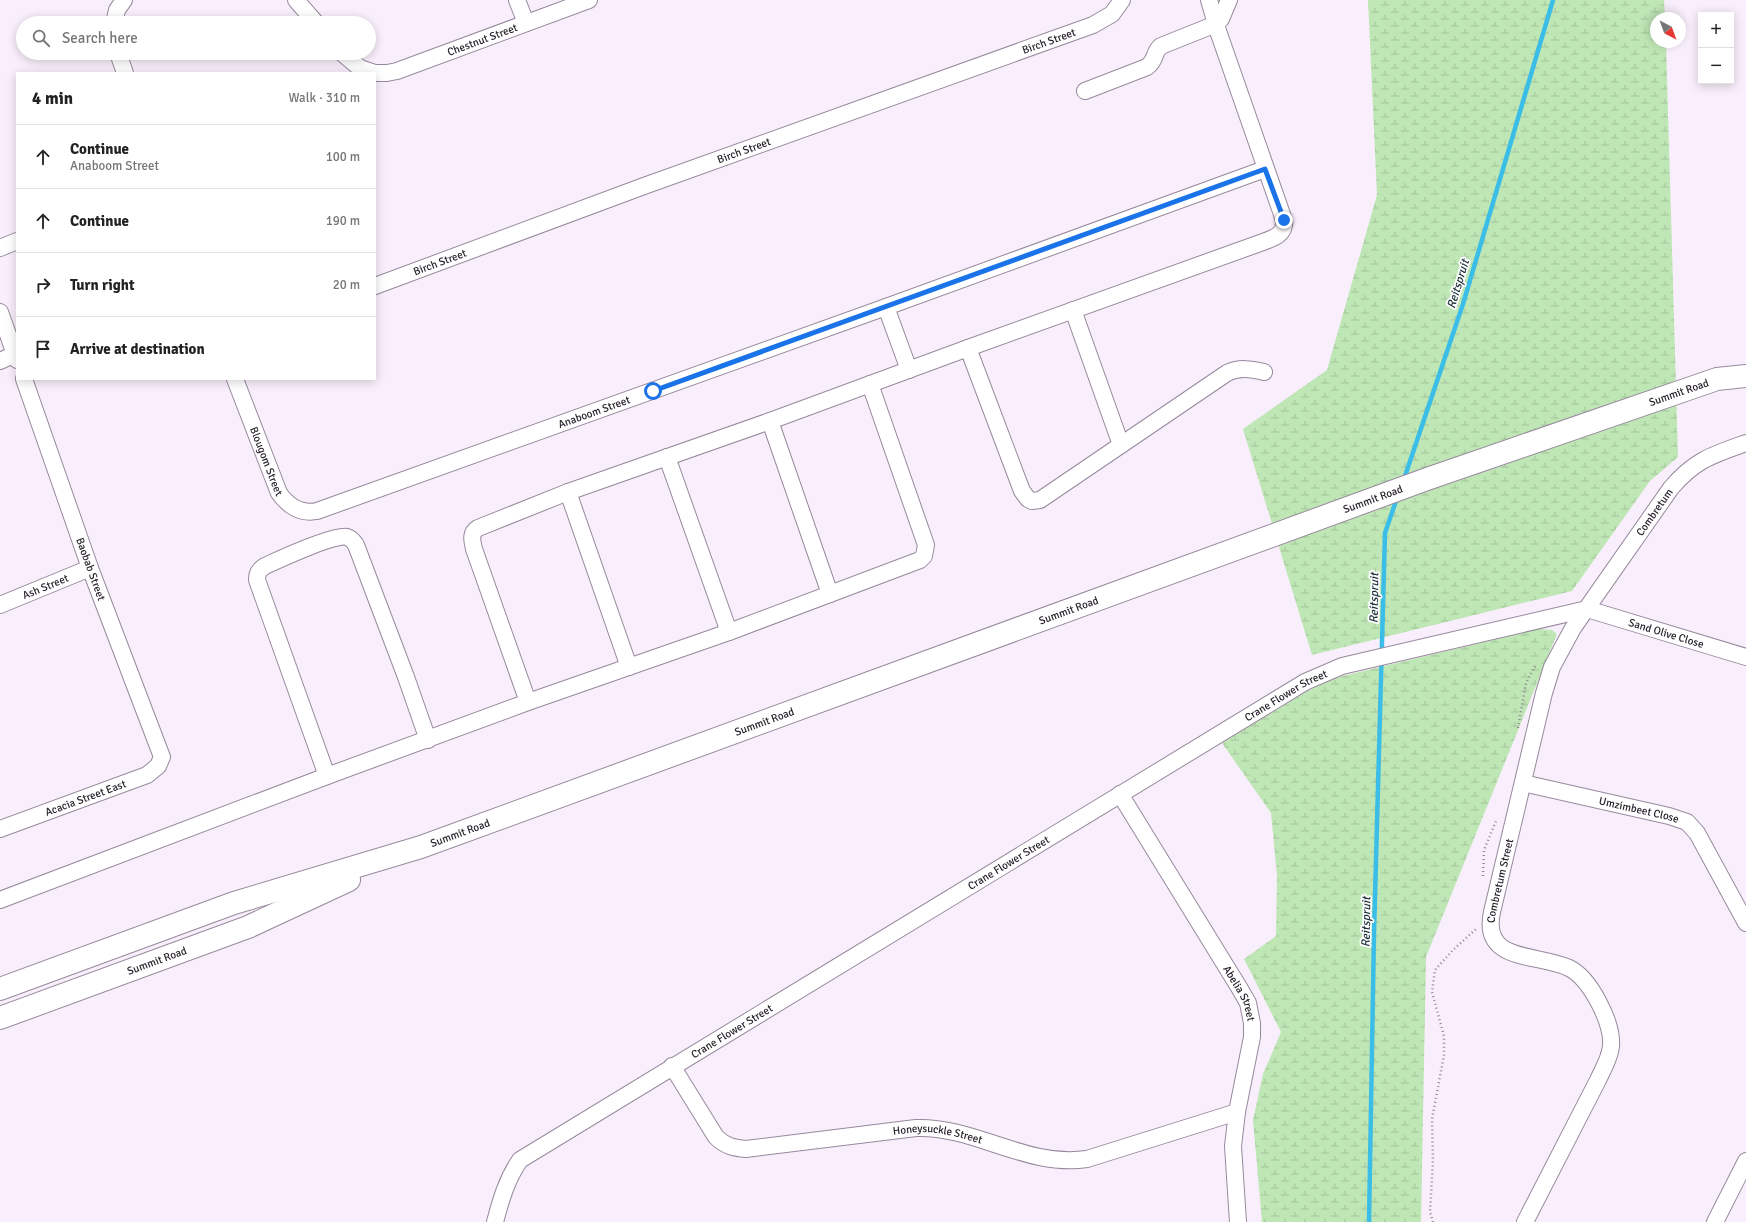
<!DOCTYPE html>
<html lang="en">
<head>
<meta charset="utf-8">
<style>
  :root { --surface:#fff; --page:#f6f6f6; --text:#222; --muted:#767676; --line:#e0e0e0 }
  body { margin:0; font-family:Signika,sans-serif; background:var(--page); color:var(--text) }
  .controls { position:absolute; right:12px; top:12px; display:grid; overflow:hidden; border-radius:0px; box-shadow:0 2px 10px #0003 }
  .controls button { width:36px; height:36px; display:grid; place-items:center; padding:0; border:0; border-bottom:1px solid var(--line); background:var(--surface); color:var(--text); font:20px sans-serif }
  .compass { position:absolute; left:1650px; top:12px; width:36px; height:36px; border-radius:50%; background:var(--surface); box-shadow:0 2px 10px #0003; rotate:139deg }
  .stop { position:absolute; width:12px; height:12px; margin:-9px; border:3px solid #1a73e8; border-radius:50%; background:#fff }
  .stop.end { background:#1a73e8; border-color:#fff; box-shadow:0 1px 4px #0008 }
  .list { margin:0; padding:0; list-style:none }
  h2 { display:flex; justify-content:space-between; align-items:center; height:52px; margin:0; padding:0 16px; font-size:17px }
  h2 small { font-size:13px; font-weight:400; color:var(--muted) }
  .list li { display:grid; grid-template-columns:26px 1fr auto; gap:12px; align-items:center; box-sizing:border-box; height:64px; padding:0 16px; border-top:1px solid var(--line) }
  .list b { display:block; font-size:15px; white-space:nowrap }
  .list p { margin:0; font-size:13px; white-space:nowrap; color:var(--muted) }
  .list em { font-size:13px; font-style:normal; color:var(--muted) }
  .icon { flex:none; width:22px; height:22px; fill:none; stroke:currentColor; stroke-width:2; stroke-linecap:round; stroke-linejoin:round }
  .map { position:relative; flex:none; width:1746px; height:1222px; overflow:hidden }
  .search { position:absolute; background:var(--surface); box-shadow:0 2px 10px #0003; left:16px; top:16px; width:360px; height:44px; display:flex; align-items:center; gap:10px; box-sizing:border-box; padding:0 14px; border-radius:22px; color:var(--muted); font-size:15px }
  .panel { position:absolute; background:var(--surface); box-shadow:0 2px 10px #0003; left:16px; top:72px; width:360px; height:308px; border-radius:0px }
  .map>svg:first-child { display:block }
  .wetland { fill:url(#wetland-marsh) }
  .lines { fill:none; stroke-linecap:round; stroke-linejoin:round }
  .stream { stroke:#3abee8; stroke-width:4.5 }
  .street-casing { stroke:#97899d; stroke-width:18 }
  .secondary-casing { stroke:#97899d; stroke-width:24 }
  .path { stroke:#908892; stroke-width:2.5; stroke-dasharray:1 3; stroke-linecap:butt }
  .street { stroke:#fff; stroke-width:16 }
  .secondary { stroke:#fff; stroke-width:22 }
  .route { stroke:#1a73e8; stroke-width:5 }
  .labels { text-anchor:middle; stroke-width:3.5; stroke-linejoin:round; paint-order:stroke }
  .street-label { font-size:11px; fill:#29232b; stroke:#fff }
  .water-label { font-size:12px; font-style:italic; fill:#1c3139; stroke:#fff }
</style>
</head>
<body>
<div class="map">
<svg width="1746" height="1222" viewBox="0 0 1746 1222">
  <defs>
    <pattern id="wetland-marsh" width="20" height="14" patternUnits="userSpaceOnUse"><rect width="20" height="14" fill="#bfe6b5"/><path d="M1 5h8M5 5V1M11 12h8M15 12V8" fill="none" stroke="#a4c59c"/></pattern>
  </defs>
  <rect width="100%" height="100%" fill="#f9effc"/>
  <!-- wetland -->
  <g class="wetland">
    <polygon points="1368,0 1664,0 1665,18 1656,18 1656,42 1666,42 1678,457 1650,481 1572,591 1312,655 1243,429 1327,370 1377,195"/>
    <polygon points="1539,629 1552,630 1557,634 1426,957 1421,1222 1262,1222 1253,1120 1263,1074 1281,1032 1244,959 1276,936 1277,875 1271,813 1222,743 1304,693 1334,678"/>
  </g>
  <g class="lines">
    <!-- stream -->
    <g class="stream">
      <polyline points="1404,479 1463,304 1553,0"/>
      <polyline points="1369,1222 1374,933 1385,533 1397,498"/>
    </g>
    <!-- street casing -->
    <g class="street-casing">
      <g id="street">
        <polyline points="296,0 316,23"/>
        <polyline points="517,0 526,23"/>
        <polyline points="114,23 117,10 124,0"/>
        <polyline points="118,53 125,73"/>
        <polyline points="342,53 360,68 375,73"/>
        <path id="s1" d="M375 73H387L397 71 589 0"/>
        <path d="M1085 91 1147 67C1157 60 1153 52 1161 46L1216 24 1221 19 1229 0"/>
        <polyline points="0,248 17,241"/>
        <path id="s2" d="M375 286 644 186 1093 25 1112 14 1122 0"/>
        <polyline points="886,307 909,370"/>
        <polyline points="1073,310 1121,445"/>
        <polyline points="0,312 17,360"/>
        <path d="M968 348 1022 491 1028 499 1032 501 1040 500 1227 373C1239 367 1251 369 1264 372"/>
        <polyline points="0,361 15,354"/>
        <path id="s3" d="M235 379 279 493C288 506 301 514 317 511L886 307 1265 169"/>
        <polyline points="770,421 830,594"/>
        <polyline points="667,457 729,632"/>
        <polyline points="568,492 629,667"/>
        <path id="s4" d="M0 605 90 568"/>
        <path d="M528 702 474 549C472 540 470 533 478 528L568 492 770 421 968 348 1263 242C1274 238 1286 234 1284 220L1218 31 1209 0"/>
        <path d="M327 776 257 580C257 573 259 570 265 566 278 560 336 533 347 537 351 538 354 542 356 545L406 677 428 740"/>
        <path id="s5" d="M1523 783 1669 816 1687 822 1697 833 1746 923"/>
        <path id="s6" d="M1120 794 1240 989 1248 1003 1252 1023V1037L1237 1112 1233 1146 1238 1222"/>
        <path id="s7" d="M0 829 147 775 158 766 162 757 90 568 24 379"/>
        <polyline points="0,900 327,776 528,702 729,632 920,560 924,556 926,545 870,384"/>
        <path id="s8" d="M672 1066 716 1137C725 1146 734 1148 746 1149L916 1128C975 1126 1027 1168 1087 1159L1237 1112"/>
        <path id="s9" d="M495 1222C501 1199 507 1179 520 1160L1305 682 1342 666 1587 609 1746 657"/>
        <path id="s10" d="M1525 1222 1598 1080C1603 1069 1610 1058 1611 1046 1613 1023 1590 978 1569 968 1537 953 1481 963 1492 912L1544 693 1552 667 1573 628 1671 488C1695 460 1712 455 1746 443"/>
        <polyline points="1715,1222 1746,1161"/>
      </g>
    </g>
    <!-- secondary casing -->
    <g class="secondary-casing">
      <g id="secondary">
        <path id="s11" d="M0 989 234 903 421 847 1427 479 1717 379 1746 376"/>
        <path id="s12" d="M0 1018 248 927 349 880"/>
      </g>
    </g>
    <!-- path -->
    <g class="path">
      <polyline points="1518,728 1526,683 1535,666"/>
      <polyline points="1483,876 1484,850 1496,821"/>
      <polyline points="1433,1222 1430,1212 1433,1160 1432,1119 1444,1055 1444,1036 1432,992 1435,970 1453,950 1476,929"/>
    </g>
    <!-- street -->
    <use href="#street" class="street"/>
    <!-- secondary -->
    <use href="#secondary" class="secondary"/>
  </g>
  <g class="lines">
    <!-- route -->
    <polyline class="route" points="653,391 1265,169 1284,220"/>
  </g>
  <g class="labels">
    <!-- street labels -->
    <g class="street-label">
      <text dy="4" stroke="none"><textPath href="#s1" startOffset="113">Chestnut Street</textPath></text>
      <text dy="4" stroke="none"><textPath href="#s2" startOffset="717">Birch Street</textPath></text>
      <text dy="4" stroke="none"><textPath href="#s2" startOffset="393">Birch Street</textPath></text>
      <text dy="4" stroke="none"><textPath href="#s2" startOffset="69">Birch Street</textPath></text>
      <text dy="4" stroke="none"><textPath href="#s11" startOffset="1782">Summit Road</textPath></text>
      <text dy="4" stroke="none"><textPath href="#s3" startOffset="461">Anaboom Street</textPath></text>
      <text dy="4" stroke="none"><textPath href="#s3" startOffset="88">Blougom Street</textPath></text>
      <text dy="4" stroke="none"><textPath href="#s11" startOffset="1458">Summit Road</textPath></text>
      <text dy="4" stroke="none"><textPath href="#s10" startOffset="836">Combretum</textPath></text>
      <text transform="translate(91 569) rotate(70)" y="4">Baobab Street</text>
      <text dy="4" stroke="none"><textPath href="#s4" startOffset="49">Ash Street</textPath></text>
      <text dy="4" stroke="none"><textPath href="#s11" startOffset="1134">Summit Road</textPath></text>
      <text dy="4" stroke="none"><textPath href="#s9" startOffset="1361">Sand Olive Close</textPath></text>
      <text dy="4" stroke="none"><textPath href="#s9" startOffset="963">Crane Flower Street</textPath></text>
      <text dy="4" stroke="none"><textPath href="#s11" startOffset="810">Summit Road</textPath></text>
      <text dy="4" stroke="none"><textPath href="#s7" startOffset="91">Acacia Street East</textPath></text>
      <text dy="4" stroke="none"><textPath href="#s5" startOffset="119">Umzimbeet Close</textPath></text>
      <text dy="4" stroke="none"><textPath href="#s11" startOffset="486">Summit Road</textPath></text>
      <text dy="4" stroke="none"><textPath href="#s9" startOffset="639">Crane Flower Street</textPath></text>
      <text dy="4" stroke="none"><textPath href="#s10" startOffset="430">Combretum Street</textPath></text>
      <text dy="4" stroke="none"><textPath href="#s12" startOffset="167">Summit Road</textPath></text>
      <text dy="4" stroke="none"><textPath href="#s6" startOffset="233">Abelia Street</textPath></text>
      <text dy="4" stroke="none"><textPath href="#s9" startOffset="315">Crane Flower Street</textPath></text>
      <text dy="4" stroke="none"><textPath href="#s8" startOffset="310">Honeysuckle Street</textPath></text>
    </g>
    <!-- water labels -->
    <g class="water-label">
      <text transform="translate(1458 284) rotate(-73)" y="4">Reitspruit</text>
      <text transform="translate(1374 598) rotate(-89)" y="4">Reitspruit</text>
      <text transform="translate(1366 922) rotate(-89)" y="4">Reitspruit</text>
    </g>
  </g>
</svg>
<div class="controls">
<button>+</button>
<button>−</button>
</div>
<svg class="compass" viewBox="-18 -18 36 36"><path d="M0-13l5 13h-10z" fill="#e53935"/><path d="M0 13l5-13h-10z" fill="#767676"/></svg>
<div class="stop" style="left:653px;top:391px"></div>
<div class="stop end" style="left:1284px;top:220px"></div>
<div class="search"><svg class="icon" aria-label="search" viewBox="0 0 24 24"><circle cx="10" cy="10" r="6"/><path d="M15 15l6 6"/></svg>Search here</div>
<section class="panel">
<h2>4 min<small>Walk · 310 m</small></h2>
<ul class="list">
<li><svg class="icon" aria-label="ahead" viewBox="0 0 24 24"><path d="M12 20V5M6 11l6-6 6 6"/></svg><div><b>Continue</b><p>Anaboom Street</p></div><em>100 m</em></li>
<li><svg class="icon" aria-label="ahead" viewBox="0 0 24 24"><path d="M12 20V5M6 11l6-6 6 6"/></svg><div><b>Continue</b></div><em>190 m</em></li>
<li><svg class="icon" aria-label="right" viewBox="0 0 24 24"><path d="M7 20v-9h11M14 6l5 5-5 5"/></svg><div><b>Turn right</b></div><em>20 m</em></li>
<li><svg class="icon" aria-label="arrive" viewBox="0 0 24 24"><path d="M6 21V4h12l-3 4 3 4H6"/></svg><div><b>Arrive at destination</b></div></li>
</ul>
</section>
</div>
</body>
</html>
